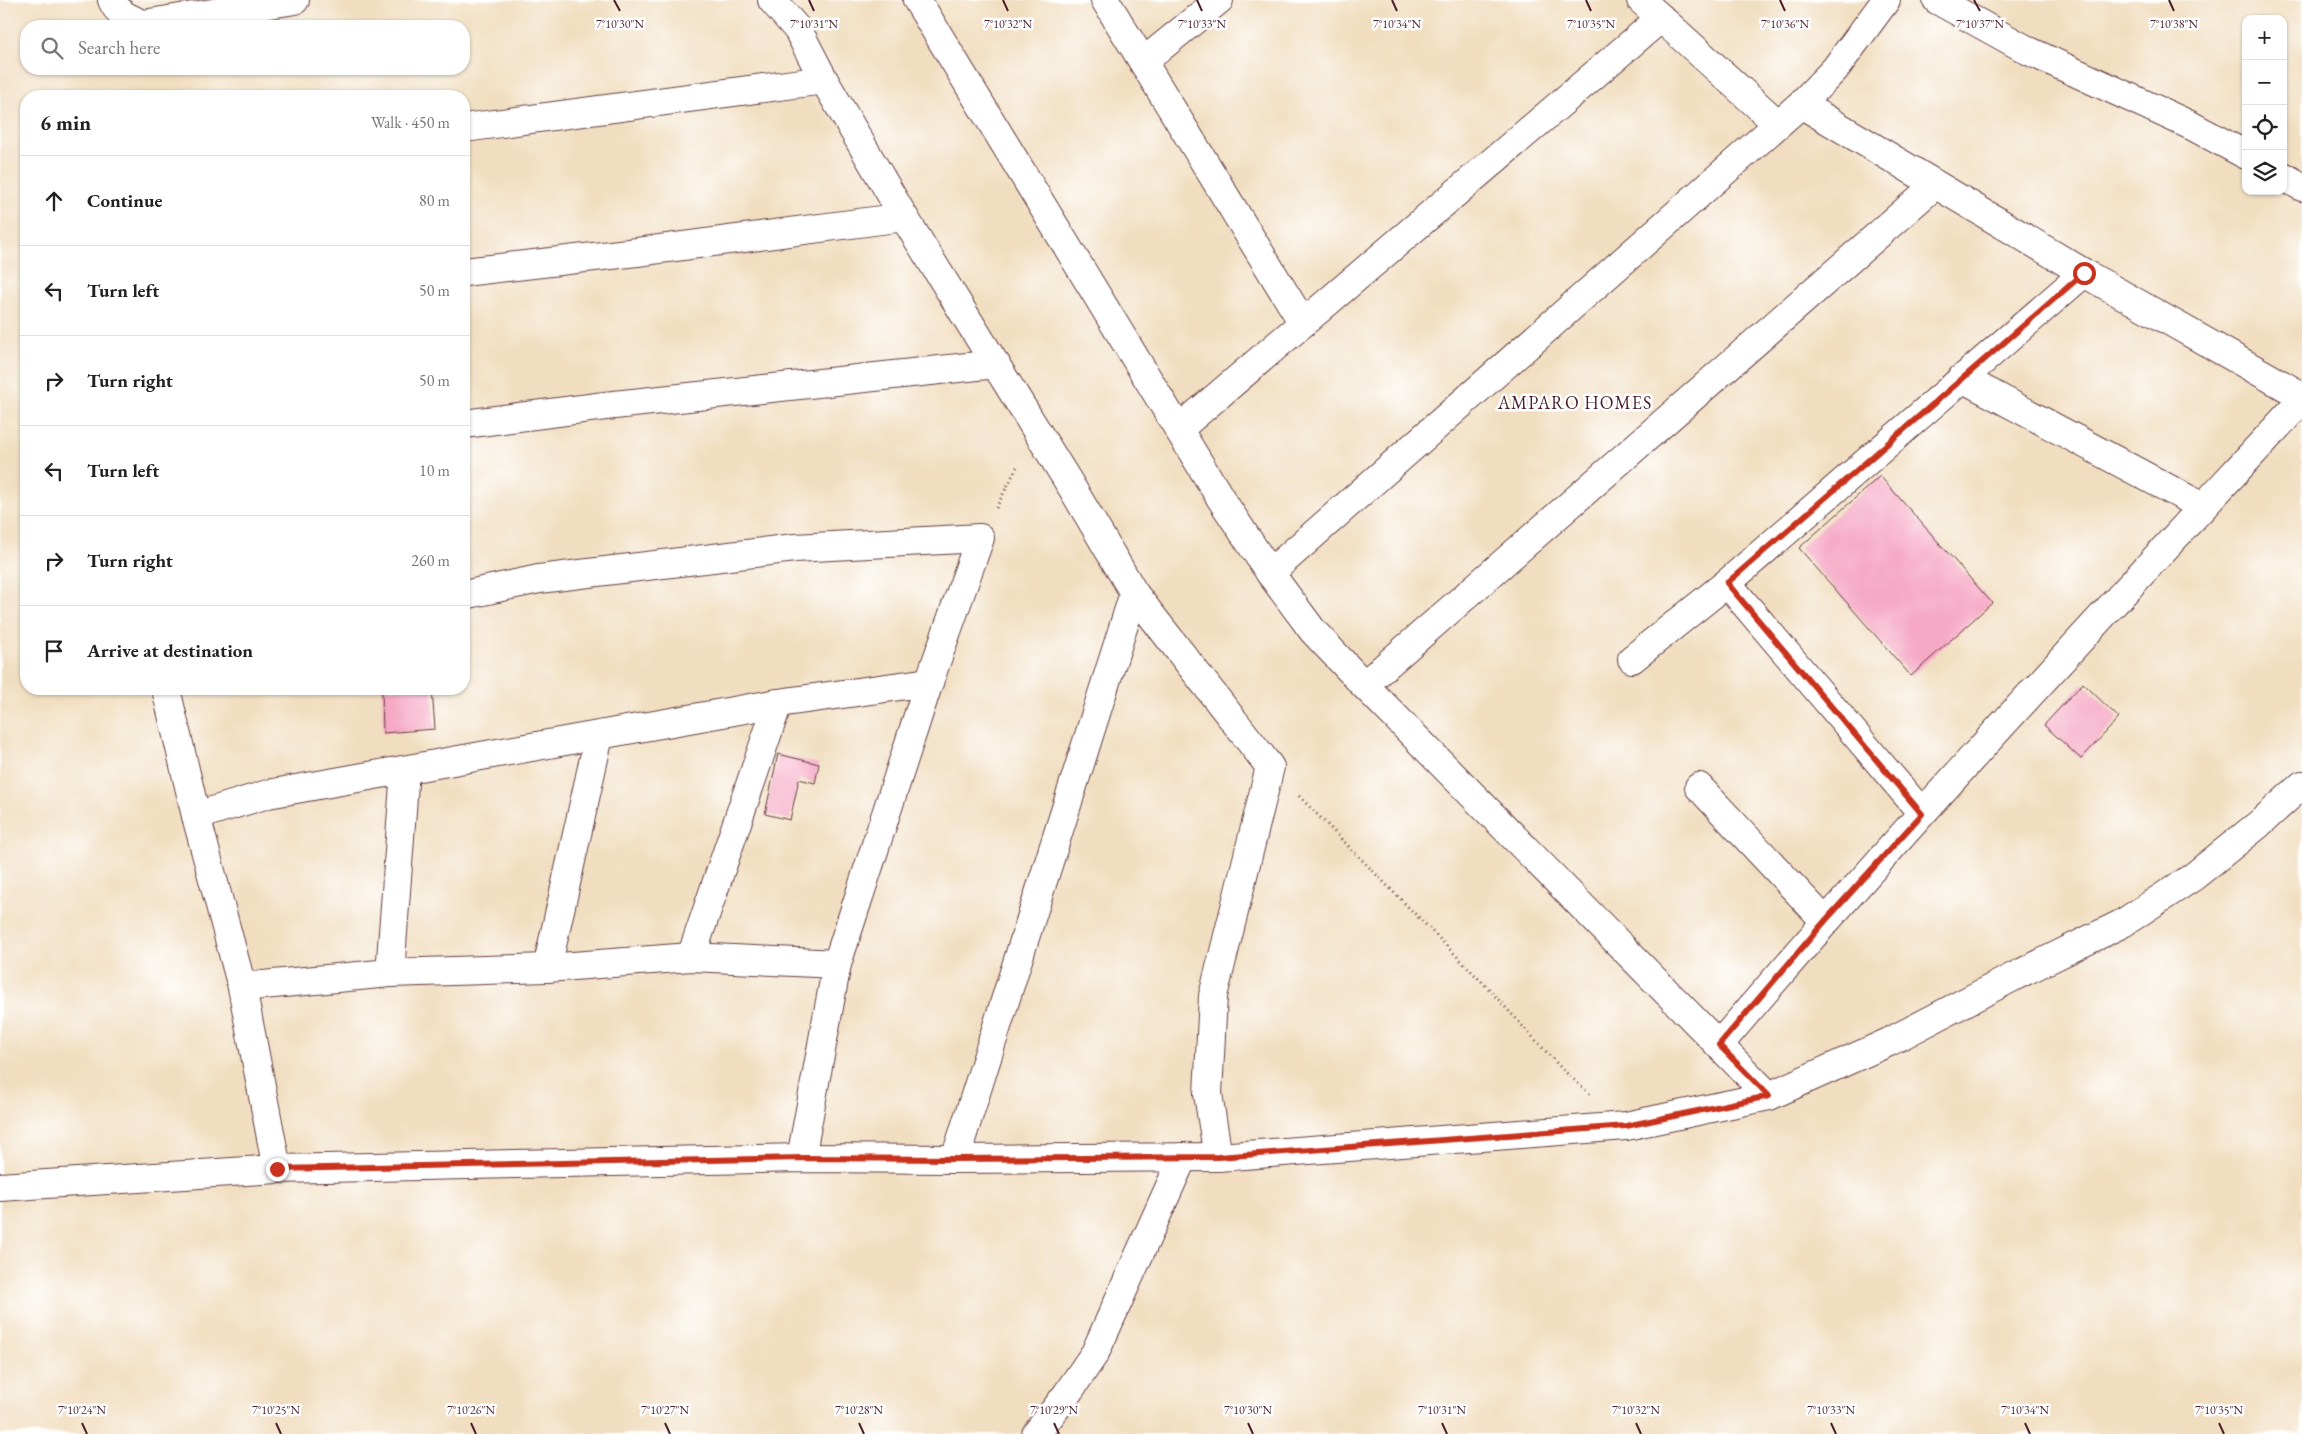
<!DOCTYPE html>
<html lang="en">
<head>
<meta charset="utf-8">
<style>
  :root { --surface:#fff; --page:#f6f6f6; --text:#222; --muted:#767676; --line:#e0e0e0 }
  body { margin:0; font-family:"EB Garamond",serif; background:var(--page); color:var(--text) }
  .controls { position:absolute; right:15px; top:15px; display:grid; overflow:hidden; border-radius:10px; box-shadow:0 1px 4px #0004 }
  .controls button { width:45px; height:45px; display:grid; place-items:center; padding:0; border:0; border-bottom:1px solid var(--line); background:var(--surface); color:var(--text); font:25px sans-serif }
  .stop { position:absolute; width:15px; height:15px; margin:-11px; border:4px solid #c8321e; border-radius:50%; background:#fff }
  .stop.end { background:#c8321e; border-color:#fff; box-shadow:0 1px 5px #0008 }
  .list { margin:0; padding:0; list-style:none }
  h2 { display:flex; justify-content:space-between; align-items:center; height:65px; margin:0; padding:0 20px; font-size:21px }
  h2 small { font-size:16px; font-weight:400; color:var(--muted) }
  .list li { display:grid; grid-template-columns:32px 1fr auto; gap:15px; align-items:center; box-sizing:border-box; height:90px; padding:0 20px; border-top:1px solid var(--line) }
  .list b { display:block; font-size:19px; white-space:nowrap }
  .list em { font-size:16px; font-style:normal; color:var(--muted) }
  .icon { flex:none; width:28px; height:28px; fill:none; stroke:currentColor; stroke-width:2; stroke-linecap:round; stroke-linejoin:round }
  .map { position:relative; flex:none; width:2302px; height:1434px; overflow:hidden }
  .search { position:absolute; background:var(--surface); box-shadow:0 1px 4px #0004; left:20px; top:20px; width:450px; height:55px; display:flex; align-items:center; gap:12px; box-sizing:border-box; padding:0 18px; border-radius:20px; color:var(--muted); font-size:19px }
  .panel { position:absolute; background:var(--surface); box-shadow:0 1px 4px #0004; left:20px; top:90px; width:450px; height:605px; border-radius:20px }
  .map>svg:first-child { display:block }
  .building { fill:#f6a9c5 }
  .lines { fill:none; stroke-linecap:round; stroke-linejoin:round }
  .minor-casing { stroke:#633c41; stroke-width:30 }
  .path { stroke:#633c41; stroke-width:3; stroke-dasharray:1 4; stroke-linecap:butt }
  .minor { stroke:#fff; stroke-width:28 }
  .route { stroke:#c8321e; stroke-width:6 }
  .ticks { fill:none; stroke:#4a1f2b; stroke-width:2 }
  .labels { text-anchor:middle; stroke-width:5; stroke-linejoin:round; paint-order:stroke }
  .neighbourhood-label { font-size:18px; letter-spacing:1px; fill:#4a1f2b; stroke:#fff }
  .ticks-label { font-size:12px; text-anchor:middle; fill:#4a1f2b; stroke:#fff; stroke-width:5; stroke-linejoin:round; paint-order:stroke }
</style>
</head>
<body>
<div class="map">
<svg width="2302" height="1434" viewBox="0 0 2302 1434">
  <rect width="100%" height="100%" fill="#fff"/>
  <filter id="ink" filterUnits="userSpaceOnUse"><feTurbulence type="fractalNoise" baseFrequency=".02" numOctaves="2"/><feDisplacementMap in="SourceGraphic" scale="10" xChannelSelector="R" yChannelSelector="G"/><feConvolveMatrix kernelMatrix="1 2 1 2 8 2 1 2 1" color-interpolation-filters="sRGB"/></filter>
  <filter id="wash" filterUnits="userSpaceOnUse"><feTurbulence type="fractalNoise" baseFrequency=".0096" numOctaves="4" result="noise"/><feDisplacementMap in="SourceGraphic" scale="20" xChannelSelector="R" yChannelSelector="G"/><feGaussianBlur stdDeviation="1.12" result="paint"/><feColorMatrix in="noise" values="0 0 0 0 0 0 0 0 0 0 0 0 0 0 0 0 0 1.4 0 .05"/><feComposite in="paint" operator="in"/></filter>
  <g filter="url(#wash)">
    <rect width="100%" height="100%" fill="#f1dec0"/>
    <g id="blocks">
      <!-- building -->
      <g class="building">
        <polygon points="1880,476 1992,603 1911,676 1799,548"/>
        <polygon points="2083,683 2119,718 2081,759 2044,725"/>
        <polygon points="382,689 432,689 435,729 383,733"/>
        <polygon points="778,754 819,764 815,783 799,779 790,820 765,814"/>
      </g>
    </g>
  </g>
  <g filter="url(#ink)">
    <use href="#blocks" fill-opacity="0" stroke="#633c41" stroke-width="1"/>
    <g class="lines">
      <!-- minor casing -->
      <g class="minor-casing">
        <g id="minor">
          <path d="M112 0C117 14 131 19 143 24L295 0"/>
          <polyline points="772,0 798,30 824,80 904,217 1071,486 1134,593 1270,767 1213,996 1208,1094 1218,1157"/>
          <polyline points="917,0 1221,499 1270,573 1313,631 1364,685 1769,1096"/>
          <polyline points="1105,0 1303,323"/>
          <polyline points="1641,0 1778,124"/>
          <polyline points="1937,0 2029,51 2192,126 2246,155"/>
          <polyline points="1143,62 1219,0"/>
          <polyline points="1801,104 2084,273 2302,396"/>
          <polyline points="464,128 824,80"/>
          <polyline points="2283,176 2302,187"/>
          <polyline points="464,272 637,252 904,217"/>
          <polyline points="1962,378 2203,507"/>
          <polyline points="464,424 605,406 996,364"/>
          <polyline points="1180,428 1661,18"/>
          <polyline points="1270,573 1801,104 1835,69 1886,0"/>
          <polyline points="1727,583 1922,813"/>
          <polyline points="464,595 539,579 795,548 980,538 929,682 837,964 801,1158"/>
          <polyline points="1632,659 1727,583 2084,273"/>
          <polyline points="1364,685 1935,185"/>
          <polyline points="166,689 196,816 242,987 277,1169"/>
          <polyline points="1699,787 1825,921"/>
          <polyline points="196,816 268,794 778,703 929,682"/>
          <polyline points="691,957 778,703"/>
          <polyline points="547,968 599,736"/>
          <polyline points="390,973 405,770"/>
          <polyline points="242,987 390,973 547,968 691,957 837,964"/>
          <path d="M1719 1045C1907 824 2105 613 2302 400"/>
          <polyline points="955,1159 1134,593"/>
          <polyline points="0,1187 277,1169 801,1158 955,1159 1218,1157 1626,1126 1769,1096 1889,1042 2015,976 2123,923 2193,877 2259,824 2302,785"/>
          <polyline points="1036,1434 1067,1394 1095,1353 1183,1157"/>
        </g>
      </g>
      <!-- path -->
      <g class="path">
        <polyline points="996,508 1018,465"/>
        <polyline points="1299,796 1486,986 1561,1068 1590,1094"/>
      </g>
      <!-- minor -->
      <use href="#minor" class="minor"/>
    </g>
  </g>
  <g class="lines" filter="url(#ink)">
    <!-- route -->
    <polyline class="route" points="277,1169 801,1158 955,1159 1218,1157 1626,1126 1769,1096 1719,1045 1825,921 1922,814 1727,583 2084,273"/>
  </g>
  <!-- ticks -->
  <path class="ticks" d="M614 0 620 11M809 0 814 11M1003 0 1008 11M1197 0 1202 11M1392 0 1397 11M1586 0 1591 11M1780 0 1785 11M1974 0 1980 11M2169 0 2174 11M82 1423 87 1434M276 1423 281 1434M471 1423 476 1434M665 1423 670 1434M859 1423 864 1434M1054 1423 1059 1434M1248 1423 1253 1434M1442 1423 1447 1434M1636 1423 1641 1434M1831 1423 1836 1434M2025 1423 2030 1434M2219 1423 2224 1434"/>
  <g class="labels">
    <!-- neighbourhood labels -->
    <g class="neighbourhood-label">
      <text x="1575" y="409">AMPARO HOMES</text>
    </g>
  </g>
  <g class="ticks-label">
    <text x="1785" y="28">7°10'36"N</text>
    <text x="1980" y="28">7°10'37"N</text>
    <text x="620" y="28">7°10'30"N</text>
    <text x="814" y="28">7°10'31"N</text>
    <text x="1008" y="28">7°10'32"N</text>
    <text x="1202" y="28">7°10'33"N</text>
    <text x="1397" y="28">7°10'34"N</text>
    <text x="1591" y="28">7°10'35"N</text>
    <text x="2174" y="28">7°10'38"N</text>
    <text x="82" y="1414">7°10'24"N</text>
    <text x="276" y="1414">7°10'25"N</text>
    <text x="471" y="1414">7°10'26"N</text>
    <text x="665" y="1414">7°10'27"N</text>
    <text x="859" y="1414">7°10'28"N</text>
    <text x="1054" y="1414">7°10'29"N</text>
    <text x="1248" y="1414">7°10'30"N</text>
    <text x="1442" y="1414">7°10'31"N</text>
    <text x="1636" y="1414">7°10'32"N</text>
    <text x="1831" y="1414">7°10'33"N</text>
    <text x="2025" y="1414">7°10'34"N</text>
    <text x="2219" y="1414">7°10'35"N</text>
  </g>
</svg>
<div class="controls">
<button>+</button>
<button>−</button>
<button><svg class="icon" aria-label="locate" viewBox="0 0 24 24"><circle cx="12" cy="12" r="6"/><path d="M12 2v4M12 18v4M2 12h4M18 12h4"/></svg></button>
<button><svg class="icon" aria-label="layers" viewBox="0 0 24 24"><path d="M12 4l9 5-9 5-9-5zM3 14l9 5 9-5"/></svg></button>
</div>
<div class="stop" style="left:2084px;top:273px"></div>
<div class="stop end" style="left:277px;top:1169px"></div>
<div class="search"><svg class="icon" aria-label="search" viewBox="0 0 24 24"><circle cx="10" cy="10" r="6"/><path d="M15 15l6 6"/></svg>Search here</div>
<section class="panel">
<h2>6 min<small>Walk · 450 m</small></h2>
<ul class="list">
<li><svg class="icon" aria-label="ahead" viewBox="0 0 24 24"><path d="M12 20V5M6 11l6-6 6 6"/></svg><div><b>Continue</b></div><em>80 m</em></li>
<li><svg class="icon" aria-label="left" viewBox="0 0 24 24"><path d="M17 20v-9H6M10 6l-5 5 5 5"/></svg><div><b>Turn left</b></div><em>50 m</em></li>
<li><svg class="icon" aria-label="right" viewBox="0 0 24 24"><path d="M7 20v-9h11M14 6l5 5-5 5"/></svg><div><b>Turn right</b></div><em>50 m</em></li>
<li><svg class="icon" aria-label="left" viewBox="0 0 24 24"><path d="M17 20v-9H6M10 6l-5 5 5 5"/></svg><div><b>Turn left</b></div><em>10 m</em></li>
<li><svg class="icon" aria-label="right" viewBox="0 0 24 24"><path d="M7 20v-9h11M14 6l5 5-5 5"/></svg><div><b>Turn right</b></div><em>260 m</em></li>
<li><svg class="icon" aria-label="arrive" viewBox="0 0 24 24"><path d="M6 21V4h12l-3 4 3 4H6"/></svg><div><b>Arrive at destination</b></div></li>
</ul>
</section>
</div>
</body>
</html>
